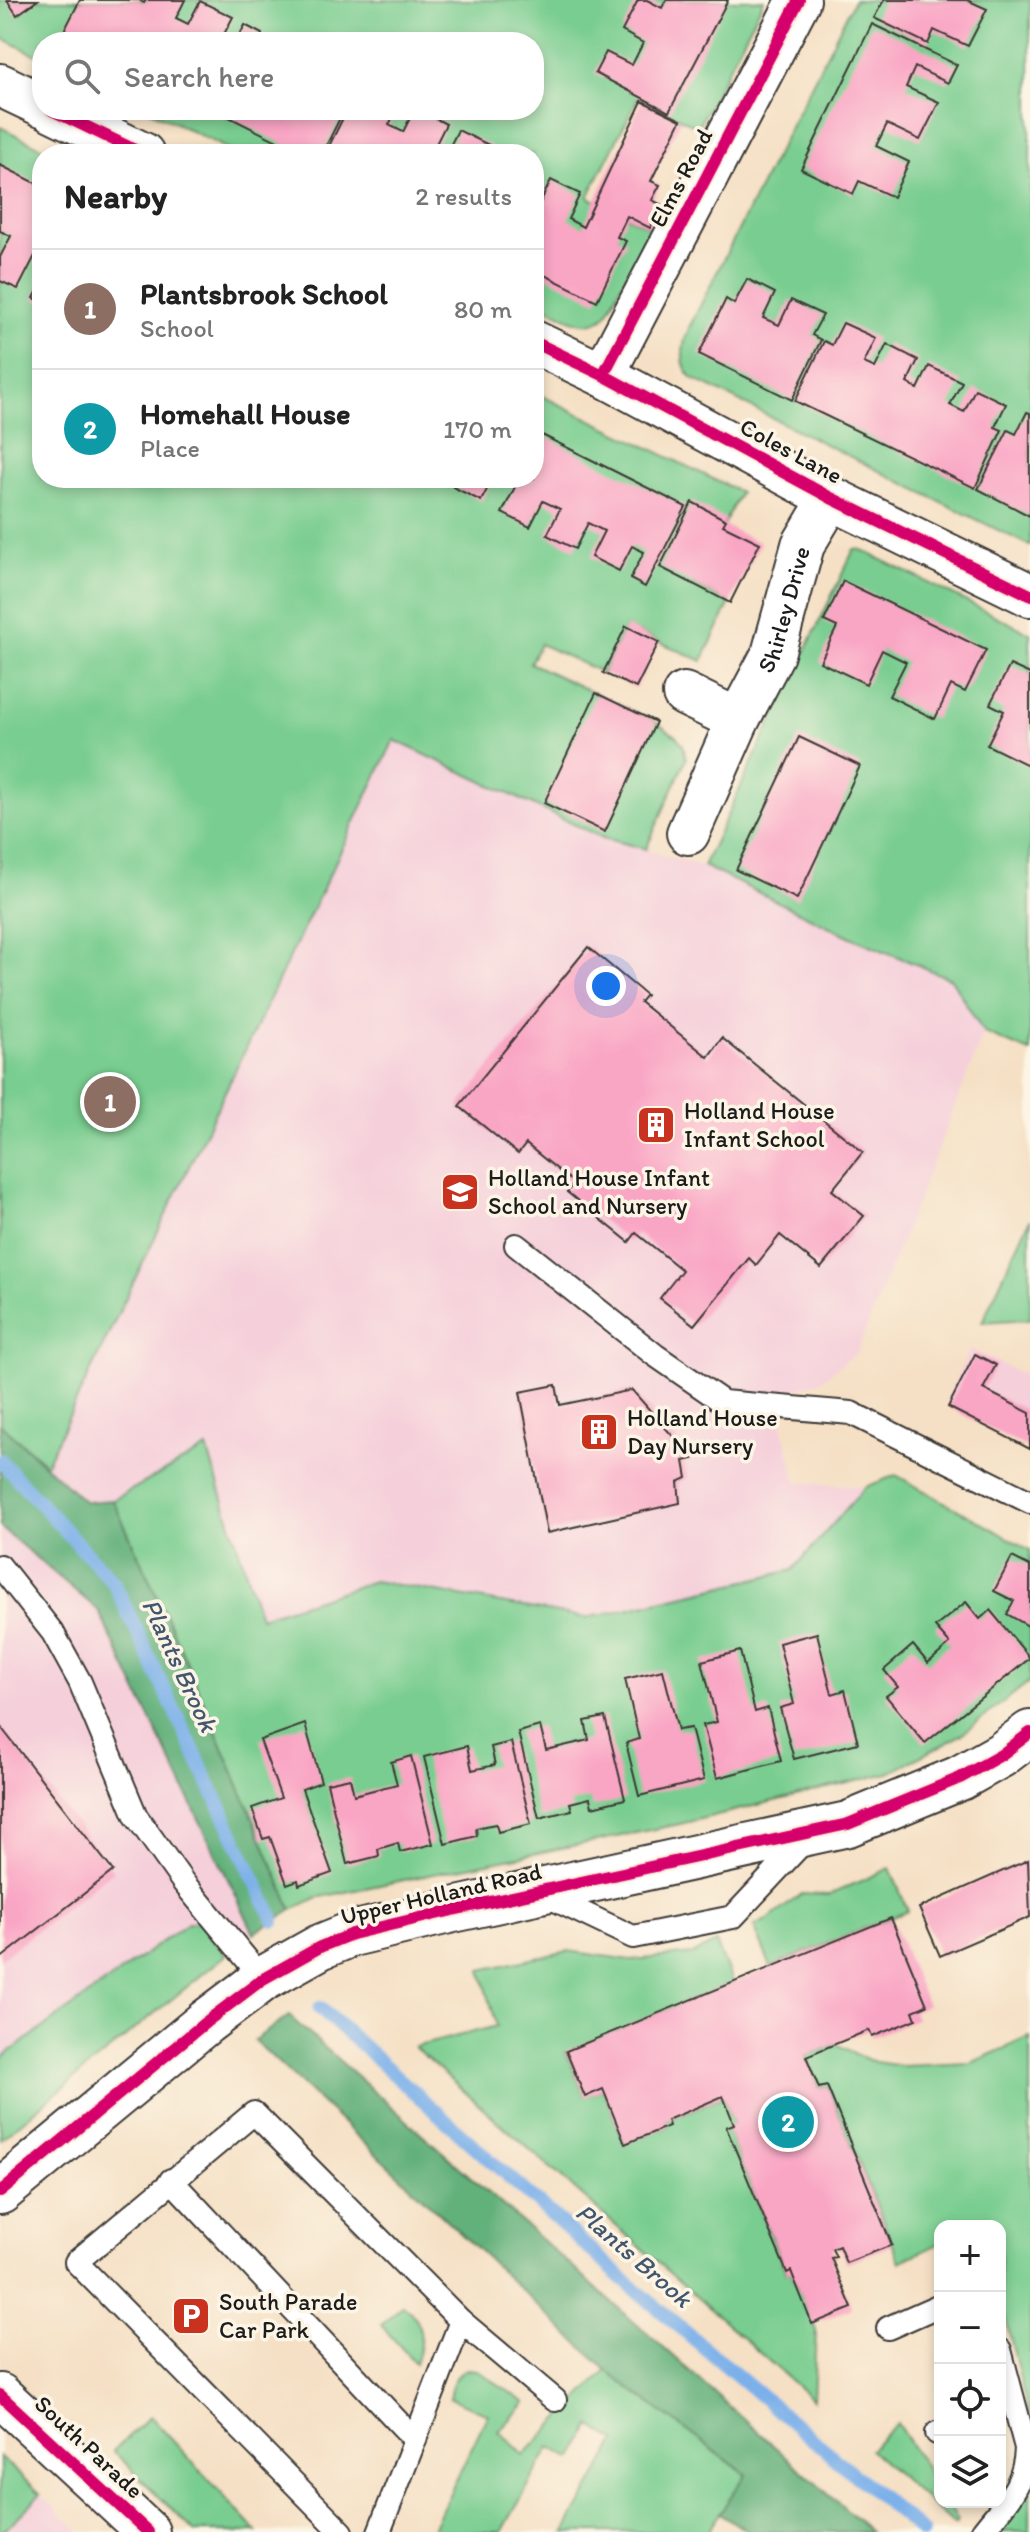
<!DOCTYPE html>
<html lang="en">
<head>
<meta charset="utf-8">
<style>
  :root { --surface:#fff; --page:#f6f6f6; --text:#222; --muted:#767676; --line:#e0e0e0; --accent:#c8321e }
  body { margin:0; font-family:Itim,sans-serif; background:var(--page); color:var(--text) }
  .controls { position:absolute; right:24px; bottom:24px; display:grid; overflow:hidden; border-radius:16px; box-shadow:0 4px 12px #0003 }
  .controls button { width:72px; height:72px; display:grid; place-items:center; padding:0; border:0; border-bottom:2px solid var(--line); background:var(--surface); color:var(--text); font:40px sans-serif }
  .you { position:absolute; left:606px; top:986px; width:28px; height:28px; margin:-20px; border:6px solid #fff; border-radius:50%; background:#1a73e8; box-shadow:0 0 0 12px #1a73e833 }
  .badge { display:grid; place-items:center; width:52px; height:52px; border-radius:50%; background:var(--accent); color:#fff; font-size:26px; font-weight:700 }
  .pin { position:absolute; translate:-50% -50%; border:4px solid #fff; box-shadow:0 2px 8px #0006 }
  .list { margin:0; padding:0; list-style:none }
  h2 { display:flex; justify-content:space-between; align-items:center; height:104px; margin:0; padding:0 32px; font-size:34px }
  h2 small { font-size:26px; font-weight:400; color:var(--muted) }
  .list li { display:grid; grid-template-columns:52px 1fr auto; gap:24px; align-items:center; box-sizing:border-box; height:120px; padding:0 32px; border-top:2px solid var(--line) }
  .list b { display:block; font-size:30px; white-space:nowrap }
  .list p { margin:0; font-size:26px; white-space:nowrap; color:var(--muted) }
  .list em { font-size:26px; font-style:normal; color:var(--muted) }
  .icon { flex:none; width:44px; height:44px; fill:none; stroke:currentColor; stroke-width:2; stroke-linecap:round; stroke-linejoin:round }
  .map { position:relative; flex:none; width:1030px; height:2532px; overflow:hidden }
  .search { position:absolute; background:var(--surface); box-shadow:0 4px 12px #0003; left:32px; top:32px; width:512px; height:88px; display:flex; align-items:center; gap:20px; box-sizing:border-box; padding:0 28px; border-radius:32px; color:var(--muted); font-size:30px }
  .panel { position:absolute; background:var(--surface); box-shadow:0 4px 12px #0003; left:32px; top:144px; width:512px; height:344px; border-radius:32px }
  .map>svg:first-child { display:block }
  .built { fill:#f5cfda }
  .green { fill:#79cd90; stroke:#4a7456; stroke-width:2 }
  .forest { fill:#62b07a; stroke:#3f664b; stroke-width:2 }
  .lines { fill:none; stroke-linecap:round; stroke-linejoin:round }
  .stream { stroke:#7cb0ea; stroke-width:14 }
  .building { fill:#f9a5c4 }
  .service-casing { stroke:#3d3935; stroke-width:26 }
  .minor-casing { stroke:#3d3935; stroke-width:46 }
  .tertiary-casing { stroke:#3d3935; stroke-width:48 }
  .service { stroke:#fff; stroke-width:22 }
  .minor { stroke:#fff; stroke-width:42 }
  .tertiary { stroke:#fff; stroke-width:44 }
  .cycleway-casing { stroke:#fcf5e5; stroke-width:17 }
  .cycleway { stroke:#d6006c; stroke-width:12 }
  .labels { text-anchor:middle; stroke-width:7; stroke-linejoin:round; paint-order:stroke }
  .street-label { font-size:24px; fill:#1c1c1c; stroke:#fcf5e5 }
  .poi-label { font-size:24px; fill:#1c1c1c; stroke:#fcf5e5; text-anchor:start }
  .water-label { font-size:26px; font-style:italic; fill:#42576e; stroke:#fcf5e5 }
</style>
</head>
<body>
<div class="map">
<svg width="1030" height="2532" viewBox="0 0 1030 2532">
  <rect width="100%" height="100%" fill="#fcf5e5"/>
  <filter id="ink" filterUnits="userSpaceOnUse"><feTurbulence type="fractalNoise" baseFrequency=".0125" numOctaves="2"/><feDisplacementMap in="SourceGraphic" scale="16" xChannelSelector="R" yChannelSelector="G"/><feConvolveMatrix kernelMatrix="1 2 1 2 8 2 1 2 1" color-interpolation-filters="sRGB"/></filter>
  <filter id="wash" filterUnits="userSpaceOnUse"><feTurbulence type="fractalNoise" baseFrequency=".006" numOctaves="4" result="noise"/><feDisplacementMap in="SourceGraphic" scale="32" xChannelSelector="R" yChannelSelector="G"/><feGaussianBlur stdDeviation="1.8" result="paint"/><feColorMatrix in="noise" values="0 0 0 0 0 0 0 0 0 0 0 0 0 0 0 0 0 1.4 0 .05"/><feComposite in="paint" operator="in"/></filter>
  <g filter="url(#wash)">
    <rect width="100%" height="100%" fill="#f5e0c5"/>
    <!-- built -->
    <g class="built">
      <polygon points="0,546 395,740 603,838 703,866 851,937 951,979 984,1033 857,1352 819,1382 774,1395 797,1482 865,1487 793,1570 587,1618 374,1581 260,1617 207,1448 113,1500 85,1503 0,1491"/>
      <polygon points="970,1349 1030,1378 1030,1449 948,1407 950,1402 946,1400"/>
      <polygon points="0,1527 98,1610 254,1933 0,2139"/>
      <polygon points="41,2494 81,2532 3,2532"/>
    </g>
    <!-- green -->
    <g class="green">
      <path d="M0 0H764L698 127 638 98 588 197 650 228 607 314C586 337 557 311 534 300V154H238L149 110H534V42H42V58L0 37Z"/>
      <path d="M854 0H1030V546L694 379C678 366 682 346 689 328Z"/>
      <polygon points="0,127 55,154 42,154 42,478 534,478 534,392 740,492 694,584 730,603 702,661 626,627 603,673 540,644 530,663 656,722 677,737 683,745 686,759 646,849 603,838 394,740 46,1464 0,1424"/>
      <polygon points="854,549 862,550 1030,633 1030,1052 984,1033 951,979 851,937 703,866"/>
      <polygon points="1030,1219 1030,1319 982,1322"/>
      <polygon points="207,1448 260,1617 374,1581 587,1618 793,1570 865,1487 896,1475 1030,1550 1030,1681 961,1735 889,1773 680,1824 316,1898 292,1910 184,1656 113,1500"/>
      <polygon points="890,1868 908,1911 771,1967 754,1926 769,1919 802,1894 829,1895"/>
      <polygon points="198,1921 226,1955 0,2139 0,2059 188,1923"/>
      <polygon points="716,1943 733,1983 566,2052 585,2096 603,2089 625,2143 669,2126 667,2120 723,2096 734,2124 727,2128 786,2272 791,2271 816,2330 813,2400 414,2047 497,2026 481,1970 568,1951 631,1960 693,1954"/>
      <polygon points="1030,2037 1030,2420 1000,2295 1000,2226 940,2226 940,2243 900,2262 827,2086 819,2088 806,2056 837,2044 869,2061 902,2066 971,2063"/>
      <path d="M403 2305C424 2322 424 2339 415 2363L381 2325Z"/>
      <path d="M467 2369 477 2370 526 2403 499 2431 524 2455 607 2370 746 2475 707 2532H565L616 2441 591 2426 572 2459 550 2447 502 2532H431L488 2414 449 2398C452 2384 454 2376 467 2369Z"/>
      <polygon points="150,2416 257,2532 195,2532 113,2451"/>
      <polygon points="897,2423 940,2491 940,2502 946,2502 958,2521 955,2525 870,2450"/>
      <polygon points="0,2457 41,2494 3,2532 0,2532"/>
      <polygon points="1030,2492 1030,2532 1001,2532"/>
    </g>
    <!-- forest -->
    <g class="forest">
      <polygon points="0,1424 85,1502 113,1500 184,1656 292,1910 254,1933 98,1610 0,1527"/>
      <polygon points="289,2016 871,2532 748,2532 720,2513 746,2474 613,2376 254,2040"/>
    </g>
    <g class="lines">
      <!-- stream -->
      <g class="stream">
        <polyline points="0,1460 114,1583 274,1920"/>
        <polyline points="320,2008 622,2278 922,2532"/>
      </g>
    </g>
    <g id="blocks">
      <!-- building -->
      <g class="building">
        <polygon points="7,0 38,0 17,15"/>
        <polygon points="80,0 139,0 144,3 146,0 185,0 176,18 188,24 200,1 233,17 220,42 80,42 63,33"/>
        <polygon points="638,0 647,0 662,8 666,0 728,0 669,112 595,73 606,52 632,65 643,43 622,31"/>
        <polygon points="884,0 967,0 987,9 968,46 934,30 928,44 874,18"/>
        <polygon points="872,24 957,65 948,83 915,67 906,87 939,102 920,140 887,124 876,146 909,162 893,197 859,181 853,194 801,169"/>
        <polygon points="245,25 262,34 259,42 236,42"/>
        <polygon points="642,101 681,120 651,181 660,185 652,200 662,205 650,228 627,216 617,237 626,241 597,301 534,270 534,202 539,205 551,180 580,194 568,219 583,227"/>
        <polygon points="228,110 344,110 322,154 303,154 225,115"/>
        <polygon points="347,110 396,110 389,125 403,132 414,110 420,110 446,124 434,148 446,154 458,130 491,146 487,154 325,154"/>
        <polygon points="0,165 42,186 42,252 38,250 18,289 0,281 0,257 11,236 0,231"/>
        <polygon points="747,279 775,293 763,318 779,325 791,300 823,315 812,335 821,340 792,400 699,354 726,299 734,304"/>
        <polygon points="42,283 42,302 34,298"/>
        <polygon points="843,323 876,338 864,363 875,368 887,344 918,360 907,383 918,389 929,366 962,382 950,405 964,412 975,389 1006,404 995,427 1002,430 975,488 795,401 824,341 832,345"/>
        <polygon points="1027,412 1030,413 1030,516 978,489 1008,430 1016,434"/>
        <polygon points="534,431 686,507 645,587 630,579 644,552 632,546 619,571 591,557 604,531 588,523 575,549 547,535 560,509 543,501 530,527 502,513 515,487 507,483 510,478 534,478"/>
        <polygon points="458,478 493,478 481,501 453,487"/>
        <polygon points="692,502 726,520 723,525 760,543 730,603 660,567"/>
        <polygon points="843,581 986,650 965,692 951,685 935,719 889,696 906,662 882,650 866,684 820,662 837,627 824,621"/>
        <polygon points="626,626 659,642 636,688 603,673"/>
        <polygon points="1010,665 1030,674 1030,766 987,745 1004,711 990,704"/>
        <polygon points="596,693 656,722 605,832 544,803"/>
        <polygon points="799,737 860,766 797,899 736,870"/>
        <polygon points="588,947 646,995 640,1002 708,1057 722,1038 863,1152 832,1190 864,1216 821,1268 780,1235 756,1265 749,1258 694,1325 660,1298 682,1270 636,1233 629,1242 567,1192 574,1183 526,1144 518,1154 459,1106"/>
        <polygon points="975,1354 996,1365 983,1389 1030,1413 1030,1449 948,1407"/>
        <polygon points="556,1385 560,1405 632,1390 693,1459 684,1461 687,1478 678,1482 680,1503 547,1533 520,1392"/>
        <polygon points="1012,1557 1030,1566 1030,1627 1007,1614 1014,1601 994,1591"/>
        <polygon points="966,1602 980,1619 990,1610 1030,1658 925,1743 886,1696 898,1687 884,1670 913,1645 928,1663 950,1644 935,1627"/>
        <polygon points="817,1633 832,1694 845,1690 858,1743 794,1759 780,1708 794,1704 779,1643"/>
        <polygon points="740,1651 755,1712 768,1708 781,1761 717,1778 703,1725 717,1722 702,1661"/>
        <polygon points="663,1670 678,1730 691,1728 704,1780 639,1796 626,1743 639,1739 625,1679"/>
        <polygon points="605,1717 625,1799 592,1807 590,1798 570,1803 572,1810 539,1818 518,1732 540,1726 546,1750 589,1740 585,1721"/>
        <polygon points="305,1724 321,1782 302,1789 332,1873 299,1885 298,1880 287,1884 270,1837 263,1839 252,1808 281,1798 260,1740"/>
        <polygon points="0,1726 113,1871 0,1959"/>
        <polygon points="511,1742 531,1824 498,1832 496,1824 485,1826 476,1828 477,1836 445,1844 424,1757 467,1746 472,1770 495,1765 491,1747"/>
        <polygon points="411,1756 433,1844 400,1852 398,1843 378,1849 379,1856 347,1864 327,1783 350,1778 354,1795 397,1784 391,1762"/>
        <polygon points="1028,1860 1030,1917 940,1956 919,1908"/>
        <polygon points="891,1918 927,2005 913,2011 916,2019 872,2037 869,2030 806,2056 819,2088 827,2086 892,2245 846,2263 839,2246 832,2249 836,2257 831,2258 852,2308 812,2324 791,2271 787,2273 726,2127 734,2124 723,2096 667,2120 669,2126 625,2144 603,2089 585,2097 566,2051"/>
      </g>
    </g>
  </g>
  <g filter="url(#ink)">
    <use href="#blocks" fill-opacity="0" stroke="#3d3935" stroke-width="2"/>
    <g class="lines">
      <!-- service casing -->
      <g class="service-casing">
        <g id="service">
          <polyline points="516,1245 655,1355 723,1402 851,1413 1030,1502"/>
          <polyline points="0,1566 53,1633 80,1682 136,1816 183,1882 263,1979"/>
          <polyline points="543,1894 633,1937 733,1917 807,1838"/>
          <polyline points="171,2180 415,2440"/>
          <polyline points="888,2328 940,2305"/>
          <polyline points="937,2433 940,2432"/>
          <polyline points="342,2532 76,2262 254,2113 461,2321 555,2400"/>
          <polyline points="379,2532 461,2321"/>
          <path d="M982 2532C1004 2503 1025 2487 1026 2448L1000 2350"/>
        </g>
      </g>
      <!-- minor casing -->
      <g class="minor-casing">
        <g id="minor">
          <polyline points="0,85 42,105"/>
          <polyline points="52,110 143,154"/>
          <polyline points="534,342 603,375 831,498 1030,595"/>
          <polyline points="603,375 799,0"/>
          <polyline points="684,694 738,720"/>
          <path id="s1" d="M688 833 738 720 773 654 803 545 831 498"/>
          <polyline points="0,2395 148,2532"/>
        </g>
      </g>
      <!-- tertiary casing -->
      <g class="tertiary-casing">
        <polyline id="tertiary" points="0,2192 206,2022 263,1979 320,1947 352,1934 453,1910 848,1824 960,1778 1001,1755 1030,1733"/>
      </g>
      <!-- service -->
      <use href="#service" class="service"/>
      <!-- minor -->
      <use href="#minor" class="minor"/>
      <!-- tertiary -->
      <use href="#tertiary" class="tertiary"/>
      <!-- cycleway casing -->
      <g class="cycleway-casing">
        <g id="cycleway">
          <polyline points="52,110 143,154"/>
          <polyline points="534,342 603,375 831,498 1030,595"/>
          <polyline points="603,375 799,0"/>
          <polyline points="0,2192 206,2022 263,1979 320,1947 352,1934 453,1910 848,1824 960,1778 1001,1755 1030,1733"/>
          <polyline points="0,2395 148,2532"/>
        </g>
      </g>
      <!-- cycleway -->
      <use href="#cycleway" class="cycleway"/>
    </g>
  </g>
  <!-- icons -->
  <defs>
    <g id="building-square" transform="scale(2)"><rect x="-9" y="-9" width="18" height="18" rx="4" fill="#c8321e" stroke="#fcf5e5"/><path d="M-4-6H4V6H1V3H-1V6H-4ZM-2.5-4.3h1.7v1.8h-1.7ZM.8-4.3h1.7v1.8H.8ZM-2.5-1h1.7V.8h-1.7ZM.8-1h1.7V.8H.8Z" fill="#fff"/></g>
    <g id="school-square" transform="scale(2)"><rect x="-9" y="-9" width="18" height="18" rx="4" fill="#c8321e" stroke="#fcf5e5"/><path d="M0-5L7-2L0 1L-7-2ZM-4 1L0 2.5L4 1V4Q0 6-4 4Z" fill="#fff"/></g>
    <g id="parking-square" transform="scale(2)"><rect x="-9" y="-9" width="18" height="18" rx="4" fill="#c8321e" stroke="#fcf5e5"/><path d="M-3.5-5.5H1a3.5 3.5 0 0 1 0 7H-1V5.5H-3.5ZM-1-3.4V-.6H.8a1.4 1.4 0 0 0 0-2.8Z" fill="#fff"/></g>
  </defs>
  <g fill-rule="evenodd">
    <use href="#building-square" x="656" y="1125"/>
    <use href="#school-square" x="460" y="1192"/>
    <use href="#building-square" x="599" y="1432"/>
    <use href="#parking-square" x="191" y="2316"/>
  </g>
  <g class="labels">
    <!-- street labels -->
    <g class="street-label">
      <text transform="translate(681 178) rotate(-62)" y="8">Elms Road</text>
      <text transform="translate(791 451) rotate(28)" y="8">Coles Lane</text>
      <text dy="8" stroke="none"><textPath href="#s1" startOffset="244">Shirley Drive</textPath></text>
      <text transform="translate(441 1894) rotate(-13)" y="8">Upper Holland Road</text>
      <text transform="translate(89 2447) rotate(43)" y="8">South Parade</text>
    </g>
    <!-- poi labels -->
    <g class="poi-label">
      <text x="684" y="1119">Holland House<tspan x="684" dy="28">Infant School</tspan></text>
      <text x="488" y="1186">Holland House Infant<tspan x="488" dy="28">School and Nursery</tspan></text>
      <text x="627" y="1426">Holland House<tspan x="627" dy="28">Day Nursery</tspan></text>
      <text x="219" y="2310">South Parade<tspan x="219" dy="28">Car Park</tspan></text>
    </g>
    <!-- water labels -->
    <g class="water-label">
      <text transform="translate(180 1665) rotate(65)" y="9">Plants Brook</text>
      <text transform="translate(634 2255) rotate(41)" y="9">Plants Brook</text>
    </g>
  </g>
</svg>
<div class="controls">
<button>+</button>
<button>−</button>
<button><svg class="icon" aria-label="locate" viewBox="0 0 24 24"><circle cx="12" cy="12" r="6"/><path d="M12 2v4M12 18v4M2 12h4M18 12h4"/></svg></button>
<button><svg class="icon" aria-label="layers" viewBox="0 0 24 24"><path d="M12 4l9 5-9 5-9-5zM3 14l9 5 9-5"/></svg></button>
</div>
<div class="you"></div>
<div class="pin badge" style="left:110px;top:1102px;background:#8d6e63">1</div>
<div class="pin badge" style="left:788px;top:2122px;background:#0f9aa8">2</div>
<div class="search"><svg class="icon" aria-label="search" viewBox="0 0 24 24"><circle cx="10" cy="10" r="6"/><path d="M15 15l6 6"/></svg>Search here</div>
<section class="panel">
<h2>Nearby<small>2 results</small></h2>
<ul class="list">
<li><span class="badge" style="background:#8d6e63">1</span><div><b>Plantsbrook School</b><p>School</p></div><em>80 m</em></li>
<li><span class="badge" style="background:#0f9aa8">2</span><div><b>Homehall House</b><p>Place</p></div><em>170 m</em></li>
</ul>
</section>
</div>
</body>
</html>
